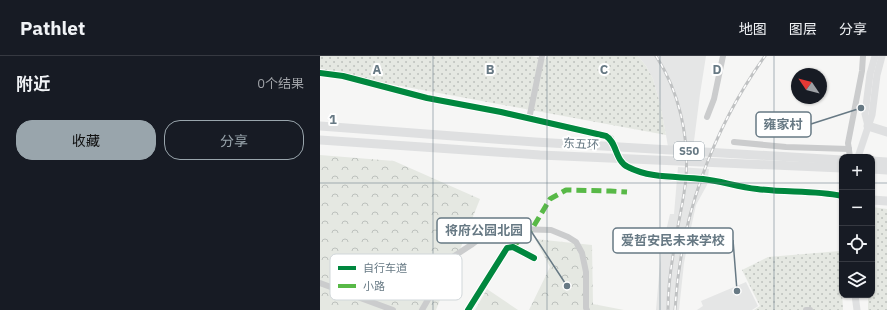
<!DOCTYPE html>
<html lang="zh">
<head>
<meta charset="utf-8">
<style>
  :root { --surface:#171b24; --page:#242831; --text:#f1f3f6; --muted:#9ea1a6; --line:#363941; --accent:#99a5ac }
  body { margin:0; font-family:"IBM Plex Sans","Noto Sans SC",sans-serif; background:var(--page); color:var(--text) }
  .controls { position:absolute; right:12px; bottom:12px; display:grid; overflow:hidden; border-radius:8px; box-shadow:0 1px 3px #0004 }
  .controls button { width:36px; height:36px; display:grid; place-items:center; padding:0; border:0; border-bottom:1px solid var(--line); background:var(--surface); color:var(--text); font:20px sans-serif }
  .compass { position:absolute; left:471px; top:12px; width:36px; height:36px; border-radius:50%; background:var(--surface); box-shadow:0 1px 3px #0004; rotate:305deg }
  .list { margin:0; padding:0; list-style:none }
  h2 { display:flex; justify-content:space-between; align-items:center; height:52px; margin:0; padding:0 16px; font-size:17px }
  h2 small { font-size:13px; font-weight:400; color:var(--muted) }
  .actions { display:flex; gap:8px; padding:12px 16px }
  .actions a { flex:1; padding:9px 0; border:1px solid var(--accent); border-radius:16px; text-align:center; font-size:14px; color:var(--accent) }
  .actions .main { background:var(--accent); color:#111 }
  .icon { flex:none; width:22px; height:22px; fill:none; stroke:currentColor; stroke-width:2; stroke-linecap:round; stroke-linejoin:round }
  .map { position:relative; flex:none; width:567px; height:254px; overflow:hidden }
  header { display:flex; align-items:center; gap:24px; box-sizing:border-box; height:56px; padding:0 20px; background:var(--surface); border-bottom:1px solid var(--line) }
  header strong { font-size:19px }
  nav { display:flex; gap:22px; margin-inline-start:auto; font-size:14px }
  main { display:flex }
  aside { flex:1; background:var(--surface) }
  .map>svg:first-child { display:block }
  .built { fill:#e5e6e6 }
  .forest { fill:url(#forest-crowns) }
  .park { fill:url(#park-dots) }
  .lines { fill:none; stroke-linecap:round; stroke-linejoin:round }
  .minor-tunnel { stroke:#cbd0d3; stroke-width:6; stroke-dasharray:6 3; stroke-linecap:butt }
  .minor { stroke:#cbcccd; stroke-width:6 }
  .major { stroke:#dfe0e1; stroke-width:7 }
  .highway { stroke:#dfe0e1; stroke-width:9 }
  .rail-casing { stroke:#c0c2c3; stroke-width:3 }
  .rail { stroke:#fff; stroke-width:1.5; stroke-dasharray:4.5; stroke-linecap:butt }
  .quiet { stroke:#58b947; stroke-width:5; stroke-dasharray:10 5; stroke-linecap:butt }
  .cycleway-casing { stroke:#fff; stroke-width:8 }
  .cycleway { stroke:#00873e; stroke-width:6 }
  .grid { fill:none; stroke:#677984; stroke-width:1; stroke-opacity:0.55 }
  .labels { text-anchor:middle; stroke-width:4; stroke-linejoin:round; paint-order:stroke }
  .shield { fill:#fff; stroke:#95a1a9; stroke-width:1 }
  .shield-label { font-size:11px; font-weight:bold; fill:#677984 }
  .street-label { font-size:12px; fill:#677984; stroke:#fff }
  .key { fill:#fff; stroke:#d1d7da; stroke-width:1 }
  .key-label { font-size:11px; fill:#677984 }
  .grid-label { font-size:13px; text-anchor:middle; font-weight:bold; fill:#677984; stroke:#fff; stroke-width:4; stroke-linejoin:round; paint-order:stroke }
  .leader { fill:none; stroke:#677984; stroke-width:1.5 }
  .callout-dot { fill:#677984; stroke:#fff; stroke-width:1.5 }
  .callout { fill:#fff; stroke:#677984; stroke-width:1.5 }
  .callout-label { font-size:13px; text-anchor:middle; font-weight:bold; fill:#677984 }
</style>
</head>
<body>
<header>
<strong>Pathlet</strong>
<nav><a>地图</a><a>图层</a><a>分享</a></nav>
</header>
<main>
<aside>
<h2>附近<small>0个结果</small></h2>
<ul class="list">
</ul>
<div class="actions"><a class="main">收藏</a><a>分享</a></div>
</aside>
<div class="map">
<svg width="567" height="254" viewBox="0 0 567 254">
  <defs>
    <pattern id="forest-crowns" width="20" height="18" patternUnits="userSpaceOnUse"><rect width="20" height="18" fill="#e5e8e2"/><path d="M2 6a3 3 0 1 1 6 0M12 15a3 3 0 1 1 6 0" fill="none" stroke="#bdc1bd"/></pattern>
    <pattern id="park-dots" width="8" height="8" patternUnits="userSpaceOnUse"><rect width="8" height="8" fill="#e5e8e2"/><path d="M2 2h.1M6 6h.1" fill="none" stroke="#bdc1bd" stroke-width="1.8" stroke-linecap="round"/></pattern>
  </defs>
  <rect width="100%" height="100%" fill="#f6f6f5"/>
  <!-- built -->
  <g class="built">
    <polygon points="318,0 386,0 380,38 373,93 348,91 346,79 340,48 333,23 326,10"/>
    <polygon points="358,111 389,113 387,129 376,149 369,181 364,207 359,254 336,254 341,196 350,158 354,158"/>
    <polygon points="426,226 438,250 432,254 377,254 383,250 381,245"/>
  </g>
  <!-- forest -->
  <g class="forest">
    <polygon points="0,99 74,105 160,143 116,254 0,254"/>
    <polygon points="215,183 272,189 273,248 304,254 209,254 230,211"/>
    <polygon points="167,233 198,254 155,254"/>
  </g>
  <!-- park -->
  <g class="park">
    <polygon points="0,0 211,0 226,3 227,0 318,0 326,10 333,23 340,48 346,79 0,15"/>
    <polygon points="552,151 567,153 567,254 548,254 548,239 552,239"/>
    <polygon points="520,195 523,254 434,254 440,250 422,214 448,201"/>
  </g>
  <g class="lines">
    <!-- minor-tunnel -->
    <polyline class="minor-tunnel" points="351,122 382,123"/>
    <!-- minor -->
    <g class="minor">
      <path d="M0 17 23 20 107 42 181 56 281 78 291 82C294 91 297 101 303 108 310 116 340 121 351 122"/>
      <polyline points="387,61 394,43 403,0"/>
      <polyline points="209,63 222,0"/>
      <polyline points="414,86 466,91 529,93"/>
      <polyline points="530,101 528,87 542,15 543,0"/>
      <polyline points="382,123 437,134 491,136 522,140"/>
      <polyline points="0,227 73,254"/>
      <polyline points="102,254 110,240 111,220 119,210 151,189 168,176 194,173 231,174 248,181 256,186 262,197 266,216 266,252 267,254"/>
      <polyline points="148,254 187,192 193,191 214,202"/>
      <polyline points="486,254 490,254"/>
    </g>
    <!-- major -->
    <g class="major">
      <polyline points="548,70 545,58 550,18 555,0"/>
      <polyline points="538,101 552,59 557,19 562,0"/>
      <polyline points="535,239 537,254"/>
    </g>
    <!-- highway -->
    <g class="highway">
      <polyline points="0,70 215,86 522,104"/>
      <polyline points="548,70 567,76"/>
      <polyline points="0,84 220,99 522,112"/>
      <polyline points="552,105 567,106"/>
      <polyline points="552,113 567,114"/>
      <polyline points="552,144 567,145"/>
    </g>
    <!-- rail casing -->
    <g class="rail-casing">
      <g id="rail">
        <path d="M336 0C359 35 369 80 366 122 364 144 358 166 355 188 351 209 348 232 348 254"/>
        <path d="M355 254C360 163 392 74 445 0"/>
      </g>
    </g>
    <!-- rail -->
    <use href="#rail" class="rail"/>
    <!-- quiet -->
    <polyline class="quiet" points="193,191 201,182 212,173 230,143 246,134 290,135 307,136"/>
    <!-- cycleway casing -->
    <g class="cycleway-casing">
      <g id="cycleway">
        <path d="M0 17 23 20 107 42 181 56 286 80C297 86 295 105 308 111 331 123 358 120 383 123 401 125 418 131 437 133 466 137 493 134 522 140"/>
        <polyline points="148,254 187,192 193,191 214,202"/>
      </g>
    </g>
    <!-- cycleway -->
    <use href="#cycleway" class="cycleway"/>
  </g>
  <!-- grid -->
  <path class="grid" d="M113 0V254M227 0V254M340 0V254M454 0V254M0 127H522M552 127H567"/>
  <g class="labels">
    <!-- shield labels -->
    <rect class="shield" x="354" y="86" width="30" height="18" rx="3"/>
    <g class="shield-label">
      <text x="369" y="99">S50</text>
    </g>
    <!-- street labels -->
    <g class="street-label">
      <text transform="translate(261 88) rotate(3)" y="4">东五环</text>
    </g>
  </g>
  <!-- legend -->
  <rect x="10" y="198" width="132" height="46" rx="6" class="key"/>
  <rect x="18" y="210" width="18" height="4" fill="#00873e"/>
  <rect x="18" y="228" width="18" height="4" fill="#58b947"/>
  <g class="key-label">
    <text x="43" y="216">自行车道</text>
    <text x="43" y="234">小路</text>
  </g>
  <g class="grid-label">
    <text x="57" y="18">A</text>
    <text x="170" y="18">B</text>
    <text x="284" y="18">C</text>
    <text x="397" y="18">D</text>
    <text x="13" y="68">1</text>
  </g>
  <!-- callouts -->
  <path class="leader" d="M541 52L491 68M247 230L211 175M417 235L413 184"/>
  <g class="callout-dot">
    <circle cx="541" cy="52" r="4"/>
    <circle cx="247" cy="230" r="4"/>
    <circle cx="417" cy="235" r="4"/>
  </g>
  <g class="callout">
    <rect x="436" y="56" width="55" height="25" rx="4"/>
    <rect x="117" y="162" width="94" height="25" rx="4"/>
    <rect x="293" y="172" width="120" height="25" rx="4"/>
  </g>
  <g class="callout-label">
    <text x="463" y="73">雍家村</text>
    <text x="164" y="179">将府公园北园</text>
    <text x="353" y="189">爱哲安民未来学校</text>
  </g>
</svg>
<div class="controls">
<button>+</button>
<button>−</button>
<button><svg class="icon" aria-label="locate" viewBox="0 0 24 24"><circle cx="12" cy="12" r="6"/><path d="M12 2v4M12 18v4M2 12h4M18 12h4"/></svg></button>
<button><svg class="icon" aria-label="layers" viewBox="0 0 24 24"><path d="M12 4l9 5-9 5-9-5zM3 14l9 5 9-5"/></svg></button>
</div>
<svg class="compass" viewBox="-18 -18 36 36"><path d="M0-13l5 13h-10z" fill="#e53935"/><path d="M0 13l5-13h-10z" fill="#9ea1a6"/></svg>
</div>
</main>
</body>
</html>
